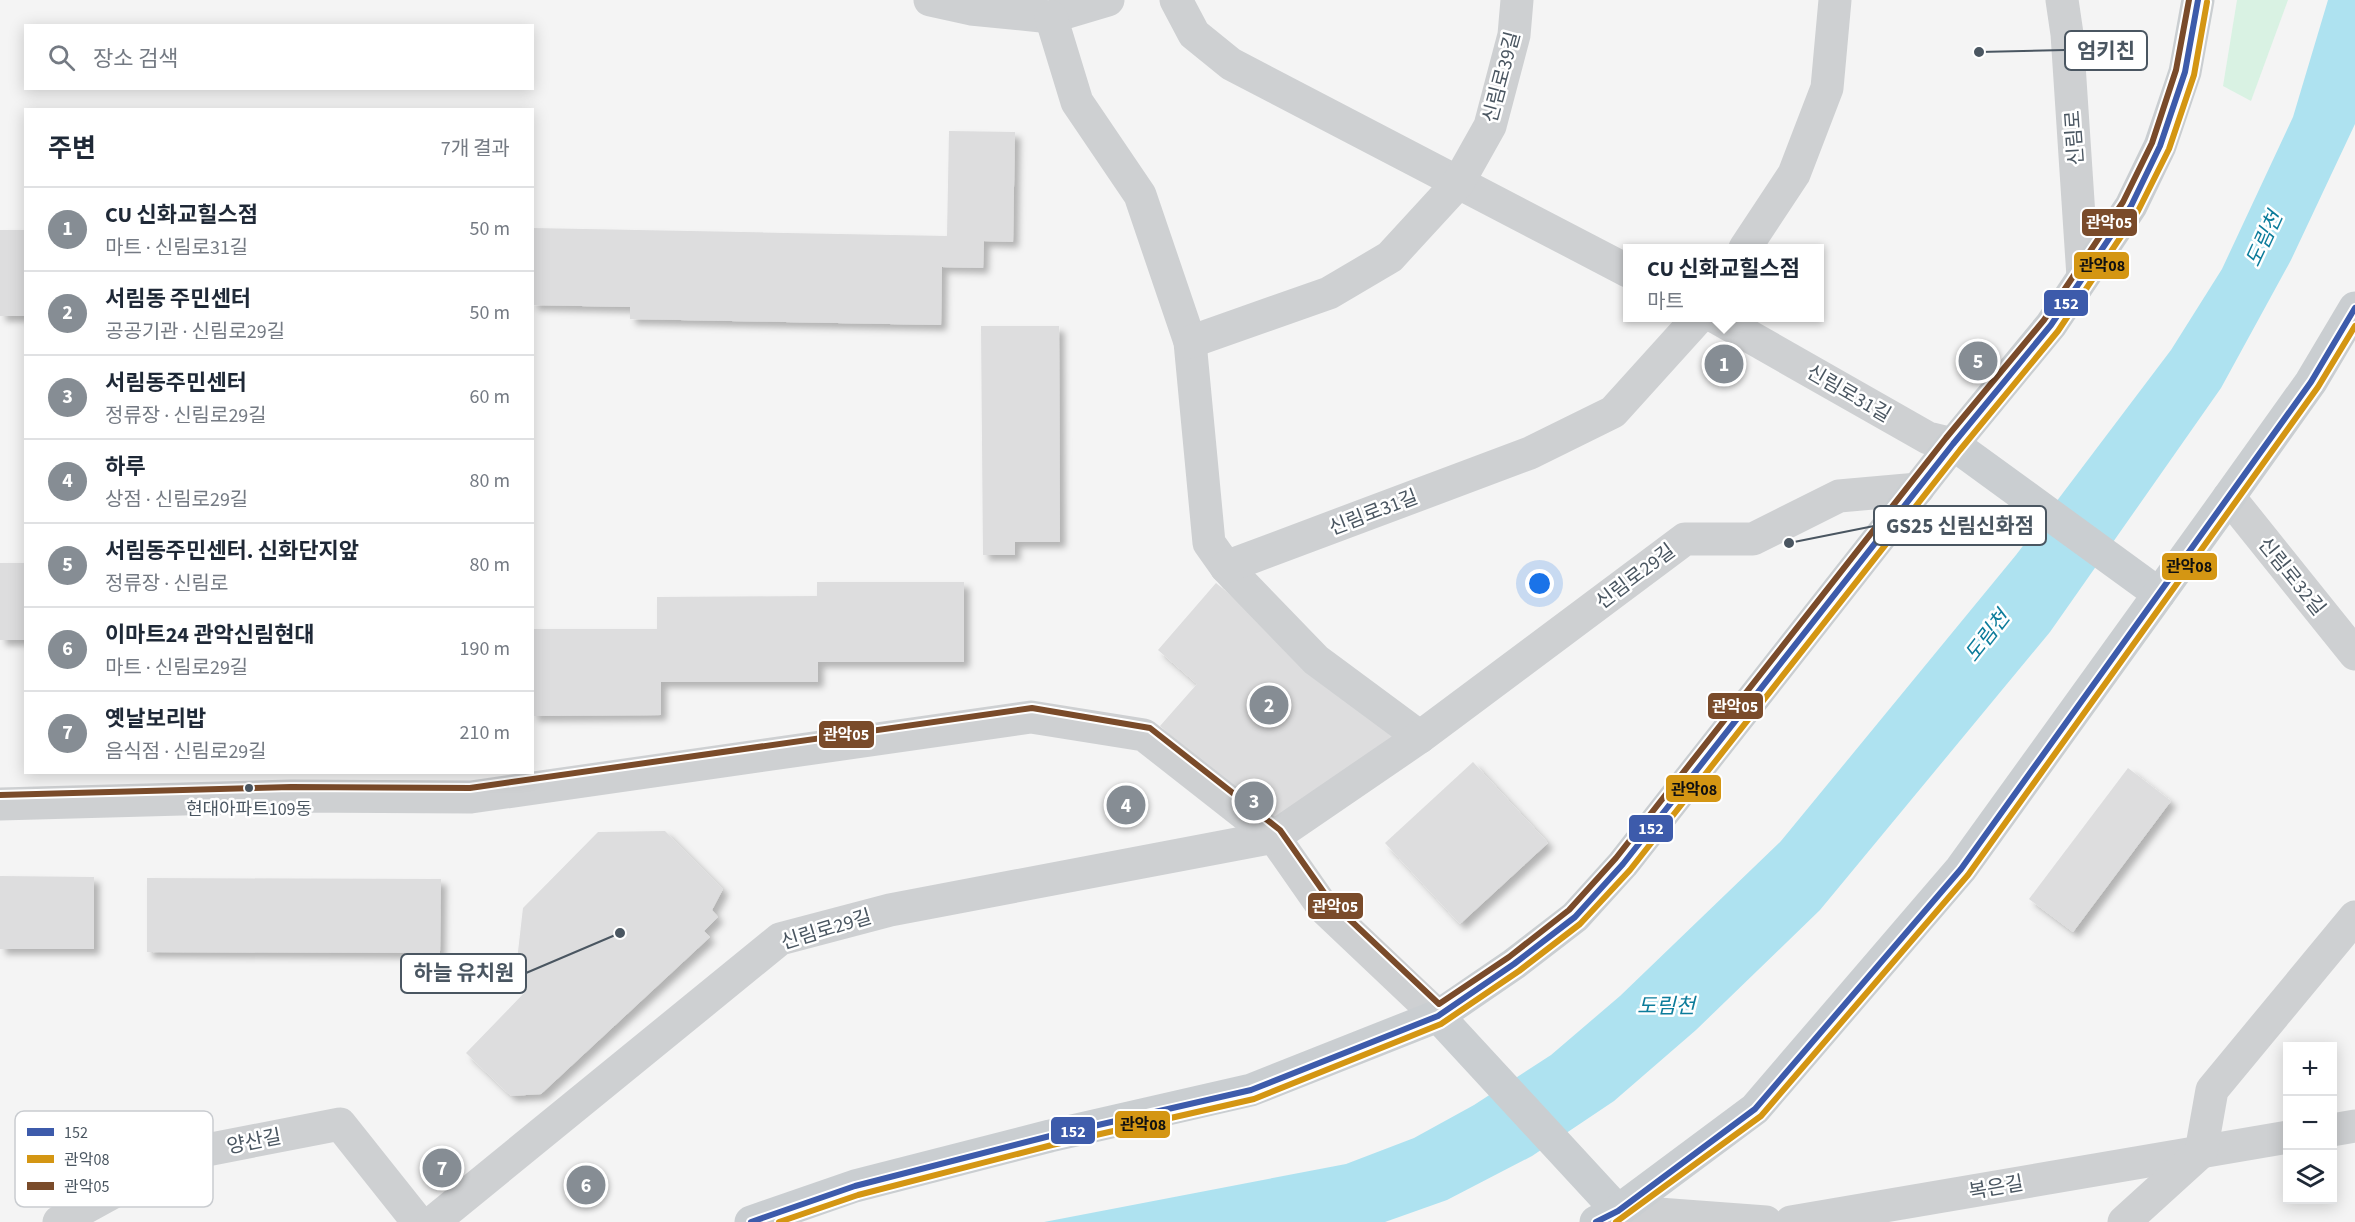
<!DOCTYPE html>
<html lang="ko">
<head>
<meta charset="utf-8">
<style>
  :root { --surface:#fff; --page:#f2f2f3; --text:#1f2937; --muted:#747a83; --line:#e0e1e3; --accent:#868d94 }
  body { margin:0; font-family:"Source Sans 3","Noto Sans KR",sans-serif; background:var(--page); color:var(--text) }
  .controls { position:absolute; right:18px; bottom:18px; display:grid; overflow:hidden; border-radius:0px; box-shadow:0 3px 15px #0003 }
  .controls button { width:54px; height:54px; display:grid; place-items:center; padding:0; border:0; border-bottom:2px solid var(--line); background:var(--surface); color:var(--text); font:30px sans-serif }
  .you { position:absolute; left:1540px; top:584px; width:21px; height:21px; margin:-15px; border:4px solid #fff; border-radius:50%; background:#1a73e8; box-shadow:0 0 0 9px #1a73e833 }
  .badge { display:grid; place-items:center; width:39px; height:39px; border-radius:50%; background:var(--accent); color:#fff; font-size:20px; font-weight:700 }
  .pin { position:absolute; translate:-50% -50%; border:3px solid #fff; box-shadow:0 2px 6px #0006 }
  .popup { position:absolute; left:1623px; top:244px; width:201px; height:78px; box-sizing:border-box; display:grid; place-content:center; border-radius:0px; background:var(--surface); filter:drop-shadow(0 2px 4px #0005); font-size:20px; white-space:nowrap; color:var(--muted) }
  .popup b { font-size:22px; color:var(--text) }
  .popup::after { content:''; position:absolute; left:50%; top:100%; margin-left:-12px; border:12px solid transparent; border-top-color:var(--surface) }
  .list { margin:0; padding:0; list-style:none }
  h2 { display:flex; justify-content:space-between; align-items:center; height:78px; margin:0; padding:0 24px; font-size:26px }
  h2 small { font-size:20px; font-weight:400; color:var(--muted) }
  .list li { display:grid; grid-template-columns:39px 1fr auto; gap:18px; align-items:center; box-sizing:border-box; height:84px; padding:0 24px; border-top:2px solid var(--line) }
  .list b { display:block; font-size:22px; white-space:nowrap }
  .list p { margin:0; font-size:20px; white-space:nowrap; color:var(--muted) }
  .list em { font-size:20px; font-style:normal; color:var(--muted) }
  .icon { flex:none; width:33px; height:33px; fill:none; stroke:currentColor; stroke-width:2; stroke-linecap:round; stroke-linejoin:round }
  .map { position:relative; flex:none; width:2355px; height:1222px; overflow:hidden }
  .search { position:absolute; background:var(--surface); box-shadow:0 3px 15px #0003; left:24px; top:24px; width:510px; height:66px; display:flex; align-items:center; gap:15px; box-sizing:border-box; padding:0 21px; border-radius:0px; color:var(--muted); font-size:22px }
  .panel { position:absolute; background:var(--surface); box-shadow:0 3px 15px #0003; left:24px; top:108px; width:510px; height:666px; border-radius:0px }
  .map>svg:first-child { display:block }
  .green { fill:#d9f2e3 }
  .water { fill:#aee2f0 }
  .building { fill:#ddddde; filter:url(#shadow) }
  .lines { fill:none; stroke-linecap:round; stroke-linejoin:round }
  .minor { stroke:#ced0d2; stroke-width:33 }
  .major { stroke:#caced1; stroke-width:33 }
  .bus-1-casing { stroke:#fff; stroke-width:10 }
  .bus-2-casing { stroke:#fff; stroke-width:10 }
  .bus-3-casing { stroke:#fff; stroke-width:10 }
  .bus-1 { stroke:#3d5bab; stroke-width:6 }
  .bus-2 { stroke:#d49613; stroke-width:6 }
  .bus-3 { stroke:#7a4b2a; stroke-width:6 }
  .bus-dot { fill:#4a5661; stroke:#fff; stroke-width:2 }
  .labels { text-anchor:middle; stroke-width:5; stroke-linejoin:round; paint-order:stroke }
  .bus-label { font-size:18px; fill:#4a5661; stroke:#fff }
  .street-label { font-size:20px; fill:#4a5661; stroke:#fff }
  .water-label { font-size:21px; font-style:italic; fill:#0c7c9b; stroke:#fff }
  .key { fill:#fff; stroke:#c9ccd0; stroke-width:1.5 }
  .key-label { font-size:16px; fill:#4a5661 }
  .leader { fill:none; stroke:#4a5661; stroke-width:2 }
  .callout-dot { fill:#4a5661; stroke:#fff; stroke-width:2 }
  .callout { fill:#fff; stroke:#4a5661; stroke-width:2 }
  .callout-label { font-size:21px; text-anchor:middle; font-weight:bold; fill:#4a5661 }
  .line-badge { stroke:#fff; stroke-width:2 }
  .badge-label { font-size:16px; text-anchor:middle; font-weight:bold; fill:#fff }
  .pale-badge-label { font-size:16px; text-anchor:middle; font-weight:bold; fill:#111 }
</style>
</head>
<body>
<div class="map">
<svg width="2355" height="1222" viewBox="0 0 2355 1222">
  <defs>
    <filter id="shadow"><feDropShadow dx="5.5" dy="5.5" stdDeviation="3" flood-color="#0004"/></filter>
  </defs>
  <rect width="100%" height="100%" fill="#f4f4f4"/>
  <!-- green -->
  <polygon class="green" points="2237,0 2288,0 2251,101 2223,86"/>
  <!-- water -->
  <polygon class="water" points="2328,0 2355,0 2355,124 2291,260 2221,388 2050,632 1820,910 1696,1030 1614,1101 1532,1156 1447,1200 1385,1222 1044,1222 1346,1164 1414,1138 1474,1105 1551,1055 1620,996 1781,841 2016,555 2171,350 2222,269 2293,117"/>
  <!-- building -->
  <g class="building">
    <polygon points="949,131 1015,132 1013,242 984,241 983,268 942,267 941,325 630,319 630,307 532,305 532,228 947,236"/>
    <rect x="0" y="230" width="26" height="86"/>
    <polygon points="981,326 1059,326 1060,542 1015,542 1015,555 983,555"/>
    <rect x="0" y="563" width="26" height="77"/>
    <polygon points="817,582 964,582 964,662 818,662 818,682 661,682 661,715 532,716 532,629 657,629 657,597 817,596"/>
    <polygon points="1216,583 1399,738 1273,823 1160,726 1197,684 1158,650"/>
    <polygon points="1473,762 1548,843 1460,924 1385,843"/>
    <polygon points="2128,768 2171,801 2073,932 2029,899"/>
    <polygon points="665,831 723,889 712,910 718,917 704,931 710,937 541,1094 511,1096 466,1053 527,990 515,978 523,908 598,832"/>
    <polygon points="0,876 94,877 94,949 0,949"/>
    <polygon points="147,878 441,879 440,953 147,952"/>
  </g>
  <g class="lines">
    <!-- minor -->
    <g class="minor">
      <polyline points="930,0 971,9 1051,17 1108,0"/>
      <polyline points="1176,0 1194,34 1231,64 1628,271"/>
      <polyline points="2062,0 2067,34 2083,277"/>
      <polyline points="1051,17 1077,102 1140,195 1190,342 1209,543 1226,567 1316,660 1420,737"/>
      <polyline points="1745,248 1794,174 1827,88 1835,0"/>
      <polyline points="1717,318 1928,438 1953,444"/>
      <polyline points="1190,342 1329,293 1390,257 1458,183 1490,126 1514,35 1517,0"/>
      <polyline points="2229,497 2355,654"/>
      <polyline points="1226,567 1530,453 1613,412 1698,318"/>
      <polyline points="0,804 291,796 471,797 1031,717 1144,735 1274,837 1323,907 1438,1016"/>
      <polyline points="2332,1130 2355,1126"/>
      <polyline points="1618,1211 1766,1222"/>
      <polyline points="59,1222 181,1155 340,1124 418,1222"/>
      <polyline points="433,1222 780,939 890,910 1274,837 1420,737 1685,539 1753,539 1839,496 1918,489"/>
      <polyline points="1791,1222 2288,1137"/>
      <polyline points="2124,1222 2201,1152 2212,1090 2355,917"/>
    </g>
    <!-- major -->
    <g class="major">
      <polyline points="1953,444 2159,594"/>
      <polyline points="1438,1016 1618,1211"/>
      <polyline points="751,1222 855,1186 1050,1136 1251,1090 1438,1016 1514,964 1575,917 1623,864 1953,444 2051,325 2131,206 2160,146 2185,72 2198,0"/>
      <polyline points="1596,1222 1618,1211 1755,1109 1961,869 2229,497 2311,382 2355,308"/>
    </g>
    <!-- bus-1 casing -->
    <g class="bus-1-casing">
      <g id="bus-1">
        <polyline points="751,1222 855,1186 1050,1136 1251,1090 1438,1016 1514,964 1575,917 1623,864 1953,444 2051,325 2131,206 2160,146 2185,72 2198,0"/>
        <polyline points="1596,1222 1618,1211 1755,1109 1961,869 2311,382 2355,308"/>
      </g>
    </g>
    <!-- bus-2 casing -->
    <g class="bus-2-casing">
      <g id="bus-2">
        <polyline points="779,1222 858,1195 1052,1145 1254,1099 1441,1024 1519,971 1580,924 1630,870 1960,450 2058,331 2138,211 2169,149 2194,75 2207,2"/>
        <polyline points="1616,1222 1761,1116 1968,875 2318,387 2355,326"/>
      </g>
    </g>
    <!-- bus-3 casing -->
    <g class="bus-3-casing">
      <polyline id="bus-3" points="0,795 291,787 470,788 1032,708 1150,728 1280,830 1330,901 1439,1004 1509,957 1569,910 1616,858 1946,438 2044,320 2123,202 2152,143 2176,70 2189,0"/>
    </g>
    <!-- bus-1 -->
    <use href="#bus-1" class="bus-1"/>
    <!-- bus-2 -->
    <use href="#bus-2" class="bus-2"/>
    <!-- bus-3 -->
    <use href="#bus-3" class="bus-3"/>
  </g>
  <!-- markers -->
  <circle class="bus-dot" cx="249" cy="788" r="5"/>
  <g class="labels">
    <!-- bus labels -->
    <g class="bus-label">
      <text x="249" y="815">현대아파트109동</text>
    </g>
    <!-- street labels -->
    <g class="street-label">
      <text transform="translate(1501 77) rotate(-75)" y="7">신림로39길</text>
      <text transform="translate(2074 138) rotate(-94)" y="7">신림로</text>
      <text transform="translate(1849 393) rotate(30)" y="7">신림로31길</text>
      <text transform="translate(1373 512) rotate(-21)" y="7">신림로31길</text>
      <text transform="translate(1635 576) rotate(-37)" y="7">신림로29길</text>
      <text transform="translate(2292 576) rotate(51)" y="7">신림로32길</text>
      <text transform="translate(826 929) rotate(-17)" y="7">신림로29길</text>
      <text transform="translate(254 1141) rotate(-11)" y="7">양산길</text>
      <text transform="translate(1996 1187) rotate(-10)" y="7">복은길</text>
    </g>
    <!-- water labels -->
    <g class="water-label">
      <text transform="translate(2264 239) rotate(-65)" y="7">도림천</text>
      <text transform="translate(1987 636) rotate(-52)" y="7">도림천</text>
      <text x="1666" y="1013">도림천</text>
    </g>
  </g>
  <!-- legend -->
  <rect x="15" y="1111" width="198" height="96" rx="9" class="key"/>
  <rect x="27" y="1128" width="27" height="8" fill="#3d5bab"/>
  <rect x="27" y="1155" width="27" height="8" fill="#d49613"/>
  <rect x="27" y="1182" width="27" height="8" fill="#7a4b2a"/>
  <g class="key-label">
    <text x="64" y="1138">152</text>
    <text x="64" y="1165">관악08</text>
    <text x="64" y="1192">관악05</text>
  </g>
  <!-- callouts -->
  <path class="leader" d="M1979 52L2065 50M1789 543L1874 526M620 933L526 973"/>
  <g class="callout-dot">
    <circle cx="1979" cy="52" r="6"/>
    <circle cx="1789" cy="543" r="6"/>
    <circle cx="620" cy="933" r="6"/>
  </g>
  <g class="callout">
    <rect x="2065" y="31" width="82" height="39" rx="6"/>
    <rect x="1874" y="506" width="172" height="39" rx="6"/>
    <rect x="401" y="954" width="125" height="39" rx="6"/>
  </g>
  <g class="callout-label">
    <text x="2106" y="58">엄키친</text>
    <text x="1960" y="533">GS25 신림신화점</text>
    <text x="464" y="980">하늘 유치원</text>
  </g>
  <g class="line-badge">
    <rect x="2081" y="208" width="57" height="29" rx="6" fill="#7a4b2a"/>
    <rect x="2073" y="251" width="57" height="29" rx="6" fill="#d49613"/>
    <rect x="2043" y="289" width="46" height="28" rx="6" fill="#3d5bab"/>
    <rect x="2161" y="552" width="57" height="29" rx="6" fill="#d49613"/>
    <rect x="1707" y="692" width="57" height="28" rx="6" fill="#7a4b2a"/>
    <rect x="818" y="720" width="57" height="29" rx="6" fill="#7a4b2a"/>
    <rect x="1665" y="774" width="57" height="29" rx="6" fill="#d49613"/>
    <rect x="1628" y="814" width="46" height="29" rx="6" fill="#3d5bab"/>
    <rect x="1307" y="892" width="57" height="28" rx="6" fill="#7a4b2a"/>
    <rect x="1114" y="1110" width="57" height="29" rx="6" fill="#d49613"/>
    <rect x="1050" y="1116" width="46" height="29" rx="6" fill="#3d5bab"/>
  </g>
  <g class="badge-label">
    <text x="2109" y="228">관악05</text>
    <text x="2066" y="309">152</text>
    <text x="1735" y="712">관악05</text>
    <text x="846" y="740">관악05</text>
    <text x="1651" y="834">152</text>
    <text x="1335" y="912">관악05</text>
    <text x="1073" y="1137">152</text>
  </g>
  <g class="pale-badge-label">
    <text x="2102" y="271">관악08</text>
    <text x="2189" y="572">관악08</text>
    <text x="1694" y="795">관악08</text>
    <text x="1143" y="1130">관악08</text>
  </g>
</svg>
<div class="controls">
<button>+</button>
<button>−</button>
<button><svg class="icon" aria-label="layers" viewBox="0 0 24 24"><path d="M12 4l9 5-9 5-9-5zM3 14l9 5 9-5"/></svg></button>
</div>
<div class="you"></div>
<div class="pin badge" style="left:1724px;top:364px">1</div>
<div class="popup"><b>CU 신화교힐스점</b>마트</div>
<div class="pin badge" style="left:1269px;top:705px">2</div>
<div class="pin badge" style="left:1254px;top:801px">3</div>
<div class="pin badge" style="left:1126px;top:805px">4</div>
<div class="pin badge" style="left:1978px;top:361px">5</div>
<div class="pin badge" style="left:586px;top:1185px">6</div>
<div class="pin badge" style="left:442px;top:1168px">7</div>
<div class="search"><svg class="icon" aria-label="search" viewBox="0 0 24 24"><circle cx="10" cy="10" r="6"/><path d="M15 15l6 6"/></svg>장소 검색</div>
<section class="panel">
<h2>주변<small>7개 결과</small></h2>
<ul class="list">
<li><span class="badge">1</span><div><b>CU 신화교힐스점</b><p>마트 · 신림로31길</p></div><em>50 m</em></li>
<li><span class="badge">2</span><div><b>서림동 주민센터</b><p>공공기관 · 신림로29길</p></div><em>50 m</em></li>
<li><span class="badge">3</span><div><b>서림동주민센터</b><p>정류장 · 신림로29길</p></div><em>60 m</em></li>
<li><span class="badge">4</span><div><b>하루</b><p>상점 · 신림로29길</p></div><em>80 m</em></li>
<li><span class="badge">5</span><div><b>서림동주민센터. 신화단지앞</b><p>정류장 · 신림로</p></div><em>80 m</em></li>
<li><span class="badge">6</span><div><b>이마트24 관악신림현대</b><p>마트 · 신림로29길</p></div><em>190 m</em></li>
<li><span class="badge">7</span><div><b>옛날보리밥</b><p>음식점 · 신림로29길</p></div><em>210 m</em></li>
</ul>
</section>
</div>
</body>
</html>
